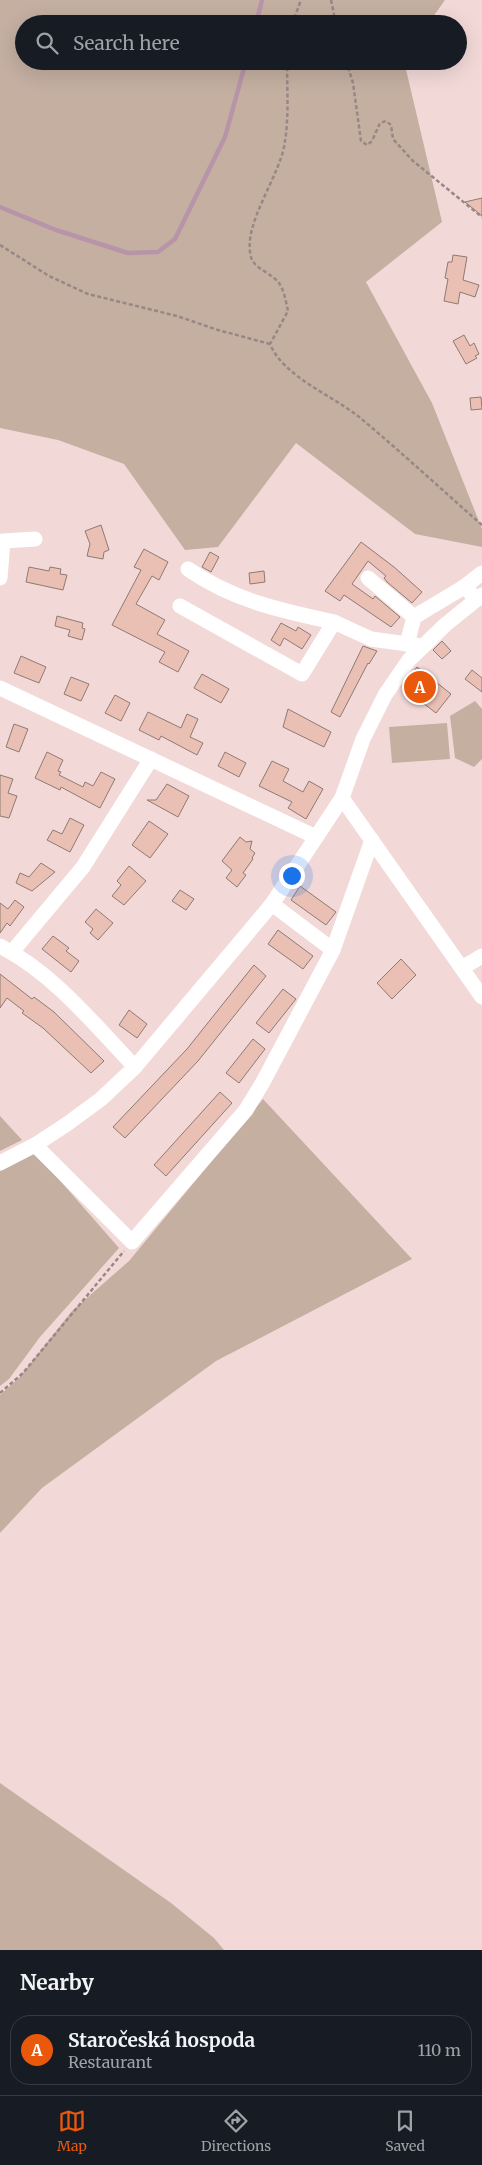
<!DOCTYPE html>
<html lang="en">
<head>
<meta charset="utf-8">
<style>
  :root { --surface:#171b24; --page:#242831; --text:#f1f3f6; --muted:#9ea1a6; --line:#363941; --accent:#ea580c }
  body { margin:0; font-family:Merriweather,serif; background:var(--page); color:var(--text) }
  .you { position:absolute; left:291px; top:875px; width:18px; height:18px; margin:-12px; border:4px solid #fff; border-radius:50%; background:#1a73e8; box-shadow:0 0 0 8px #1a73e833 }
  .badge { display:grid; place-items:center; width:32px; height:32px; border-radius:50%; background:var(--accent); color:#fff; font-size:16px; font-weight:700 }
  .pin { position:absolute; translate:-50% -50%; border:2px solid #fff; box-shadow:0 1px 5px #0006 }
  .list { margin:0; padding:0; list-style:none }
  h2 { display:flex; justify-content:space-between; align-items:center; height:65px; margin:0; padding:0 20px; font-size:21px }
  h2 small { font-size:16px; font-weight:400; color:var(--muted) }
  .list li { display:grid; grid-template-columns:32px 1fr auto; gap:15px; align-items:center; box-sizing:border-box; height:70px; margin:0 10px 10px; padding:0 10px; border:1px solid var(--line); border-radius:20px }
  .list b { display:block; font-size:19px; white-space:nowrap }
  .list p { margin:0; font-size:16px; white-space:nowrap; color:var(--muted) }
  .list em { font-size:16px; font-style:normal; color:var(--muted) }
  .icon { flex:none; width:28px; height:28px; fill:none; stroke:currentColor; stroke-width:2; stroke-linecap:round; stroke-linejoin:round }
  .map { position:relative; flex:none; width:482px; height:1950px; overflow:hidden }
  .search { position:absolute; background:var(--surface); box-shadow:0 5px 20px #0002; left:15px; right:15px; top:15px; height:55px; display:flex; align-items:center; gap:12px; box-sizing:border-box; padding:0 18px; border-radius:28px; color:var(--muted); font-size:19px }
  .sheet { height:145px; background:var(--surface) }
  nav { display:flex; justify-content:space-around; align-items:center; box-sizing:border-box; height:70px; border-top:1px solid var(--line); background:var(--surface); font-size:14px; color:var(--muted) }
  nav a { display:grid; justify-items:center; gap:2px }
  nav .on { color:var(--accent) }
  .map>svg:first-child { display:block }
  .green { fill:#c4afa1 }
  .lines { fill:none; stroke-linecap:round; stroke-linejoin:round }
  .stream { stroke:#b894a9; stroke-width:4.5 }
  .building { fill:#e9c0b3; stroke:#8f7a73 }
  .path { stroke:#998786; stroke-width:2.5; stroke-dasharray:4 2.5; stroke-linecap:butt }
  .minor { stroke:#fff; stroke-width:15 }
</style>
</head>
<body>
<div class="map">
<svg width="482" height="1950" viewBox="0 0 482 1950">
  <rect width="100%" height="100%" fill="#f2d9d8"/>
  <!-- green -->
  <g class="green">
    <polygon points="0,0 445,0 428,24 24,24 24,61 404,61 442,222 366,282 432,403 482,529 482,547 415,534 296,443 218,547 185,550 124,464 58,440 0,428"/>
    <polygon points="475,701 482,709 482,759 474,767 455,758 450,716"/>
    <polygon points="447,723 450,759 392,763 389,727"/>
    <polygon points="263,1099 412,1259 216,1361 42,1488 0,1533 0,1395 19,1378 72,1311 129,1261"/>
    <polygon points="0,1116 22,1140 0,1151"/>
    <polygon points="35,1152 119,1248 40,1337 9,1379 0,1386 0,1171"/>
    <polygon points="0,1783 171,1903 214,1938 224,1950 0,1950"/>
  </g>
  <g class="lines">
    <!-- stream -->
    <g class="stream">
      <polyline points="256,24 262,0"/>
      <polyline points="0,207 56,230 128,253 158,252 175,239 225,137 246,61"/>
    </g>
  </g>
  <!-- building -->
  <g class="building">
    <polygon points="482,198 482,216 465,202"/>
    <polygon points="453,255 467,257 463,280 479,285 475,297 460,292 458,304 444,301 448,279 445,278 448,262 452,262"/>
    <polygon points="464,335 470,346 474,343 479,354 475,356 477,358 466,364 453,341"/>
    <polygon points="481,397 482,409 471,410 470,398"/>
    <polygon points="101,525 109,550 104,552 103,559 87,556 90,544 85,531"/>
    <polygon points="361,542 394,567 422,592 412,603 387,582 384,578 386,576 368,561 352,584 373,599 375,596 400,617 391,627 344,595 340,601 325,591"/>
    <polygon points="144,549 168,562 159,580 152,576 136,604 165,620 157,634 189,651 178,672 159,662 165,652 112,625 141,570 134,567"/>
    <polygon points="210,552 219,557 211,572 202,567"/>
    <polygon points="29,567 49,571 50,567 61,569 60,574 67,575 63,590 26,582"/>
    <polygon points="264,571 265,582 250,584 249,573"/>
    <polygon points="57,616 83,623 82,628 85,629 82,640 68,636 70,630 55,626"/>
    <polygon points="281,623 296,631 298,627 311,635 302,649 284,638 280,646 271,640"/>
    <polygon points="442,641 451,651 442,659 433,650"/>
    <polygon points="363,646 377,651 369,664 368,663 340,717 331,712"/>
    <polygon points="21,656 46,667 39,683 14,673"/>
    <polygon points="417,667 451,694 436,713 402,687"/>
    <polygon points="472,670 482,678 482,692 465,679"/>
    <polygon points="202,674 229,689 221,703 194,688"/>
    <polygon points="71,677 89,684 81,701 64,694"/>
    <polygon points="115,695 130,703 121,721 105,713"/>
    <polygon points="288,709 331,732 324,747 283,727"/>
    <polygon points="148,712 181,728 187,714 198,719 190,737 203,743 197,755 161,736 159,740 139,730"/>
    <polygon points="14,724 28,729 19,752 6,747"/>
    <polygon points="47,752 63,760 58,771 61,772 59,775 83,787 85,782 93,786 101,772 115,779 100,808 61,787 60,790 35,778"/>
    <polygon points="225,752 246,763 239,777 218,766"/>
    <polygon points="272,761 289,769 283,781 303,792 309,781 323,789 306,819 288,808 292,802 259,786"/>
    <polygon points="0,775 13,779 8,793 17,796 9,818 0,816"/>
    <polygon points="167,784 189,796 178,817 147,800 156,800"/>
    <polygon points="70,818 84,825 70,852 47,840 53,830 62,834"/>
    <polygon points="149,821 168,834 150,858 132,845"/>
    <polygon points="240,837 246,842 252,841 250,849 255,853 252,858 253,859 243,873 246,875 237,887 226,878 232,870 222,861"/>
    <polygon points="41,863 55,872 32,891 16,883 20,873 29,877"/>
    <polygon points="129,866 146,881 124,905 112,896 121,885 117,881"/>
    <polygon points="300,886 336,912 326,925 291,900"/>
    <polygon points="180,890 194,899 186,910 172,901"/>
    <polygon points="15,900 24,907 10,926 7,923 0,933 0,903 8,909"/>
    <polygon points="96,909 113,923 98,940 90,933 93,929 85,922"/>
    <polygon points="278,930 313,956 303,969 268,944"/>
    <polygon points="53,936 69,948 66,951 79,961 71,972 42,949"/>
    <polygon points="401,959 416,975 392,999 377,983"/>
    <polygon points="254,965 266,976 198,1061 125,1138 113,1127 187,1049"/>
    <polygon points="0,974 32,999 34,997 54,1012 104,1061 91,1073 43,1028 22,1013 24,1011 7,998 0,1008"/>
    <polygon points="283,989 296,999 269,1033 256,1023"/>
    <polygon points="129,1010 147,1024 137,1038 119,1025"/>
    <polygon points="253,1039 265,1049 239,1083 226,1073"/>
    <polygon points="220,1092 232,1103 166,1176 154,1165"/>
  </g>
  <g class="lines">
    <!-- path -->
    <g class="path">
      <polyline points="331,0 336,24"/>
      <polyline points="292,24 301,0"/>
      <path d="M287 61C287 87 289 116 285 141 281 176 242 223 251 257 254 269 272 273 279 283 284 290 286 302 288 311L270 344C283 376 331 395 358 416 400 451 441 489 482 525"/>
      <polyline points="346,61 353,83 361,141 367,145 372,141 380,123 386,121 391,125 393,139 413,161 482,217"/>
      <polyline points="0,245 49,276 88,294 177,316 218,330 270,344"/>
      <polyline points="0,1393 23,1373 124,1251"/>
    </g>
    <!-- minor -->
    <g class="minor">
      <path d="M188 569C232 600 282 611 334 622"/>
      <polyline points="0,578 3,541 35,539"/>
      <polyline points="368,578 414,617 407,644"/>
      <polyline points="464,587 482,573"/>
      <polyline points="180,606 302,674 334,622 371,639 422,646"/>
      <polyline points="414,617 464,587 477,599"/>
      <polyline points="0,688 316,837"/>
      <polyline points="342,798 482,997"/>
      <polyline points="272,904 333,950"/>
      <path d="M0 946C53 973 94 1024 135 1067"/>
      <polyline points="12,952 83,867 151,759"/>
      <polyline points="462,968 482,956"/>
      <polyline points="35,1145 132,1242 246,1110 263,1082 333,950 372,840"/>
      <polyline points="0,1163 35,1145 67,1124 101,1099 135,1067 272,904 342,798 363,739 385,695 409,660 445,625 482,595"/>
    </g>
  </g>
</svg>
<div class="you"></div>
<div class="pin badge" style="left:420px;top:687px">A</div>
<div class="search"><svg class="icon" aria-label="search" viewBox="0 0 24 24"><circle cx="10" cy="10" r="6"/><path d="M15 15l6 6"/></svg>Search here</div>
</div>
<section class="sheet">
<h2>Nearby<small></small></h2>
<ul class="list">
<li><span class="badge">A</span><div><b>Staročeská hospoda</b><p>Restaurant</p></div><em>110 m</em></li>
</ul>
</section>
<nav>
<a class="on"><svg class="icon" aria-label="map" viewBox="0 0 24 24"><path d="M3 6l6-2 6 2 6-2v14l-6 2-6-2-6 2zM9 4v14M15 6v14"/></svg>Map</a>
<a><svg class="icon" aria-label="directions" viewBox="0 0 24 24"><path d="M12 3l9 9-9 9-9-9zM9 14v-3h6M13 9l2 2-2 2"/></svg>Directions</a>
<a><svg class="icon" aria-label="saved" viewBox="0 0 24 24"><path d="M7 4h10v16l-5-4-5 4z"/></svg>Saved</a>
</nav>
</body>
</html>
